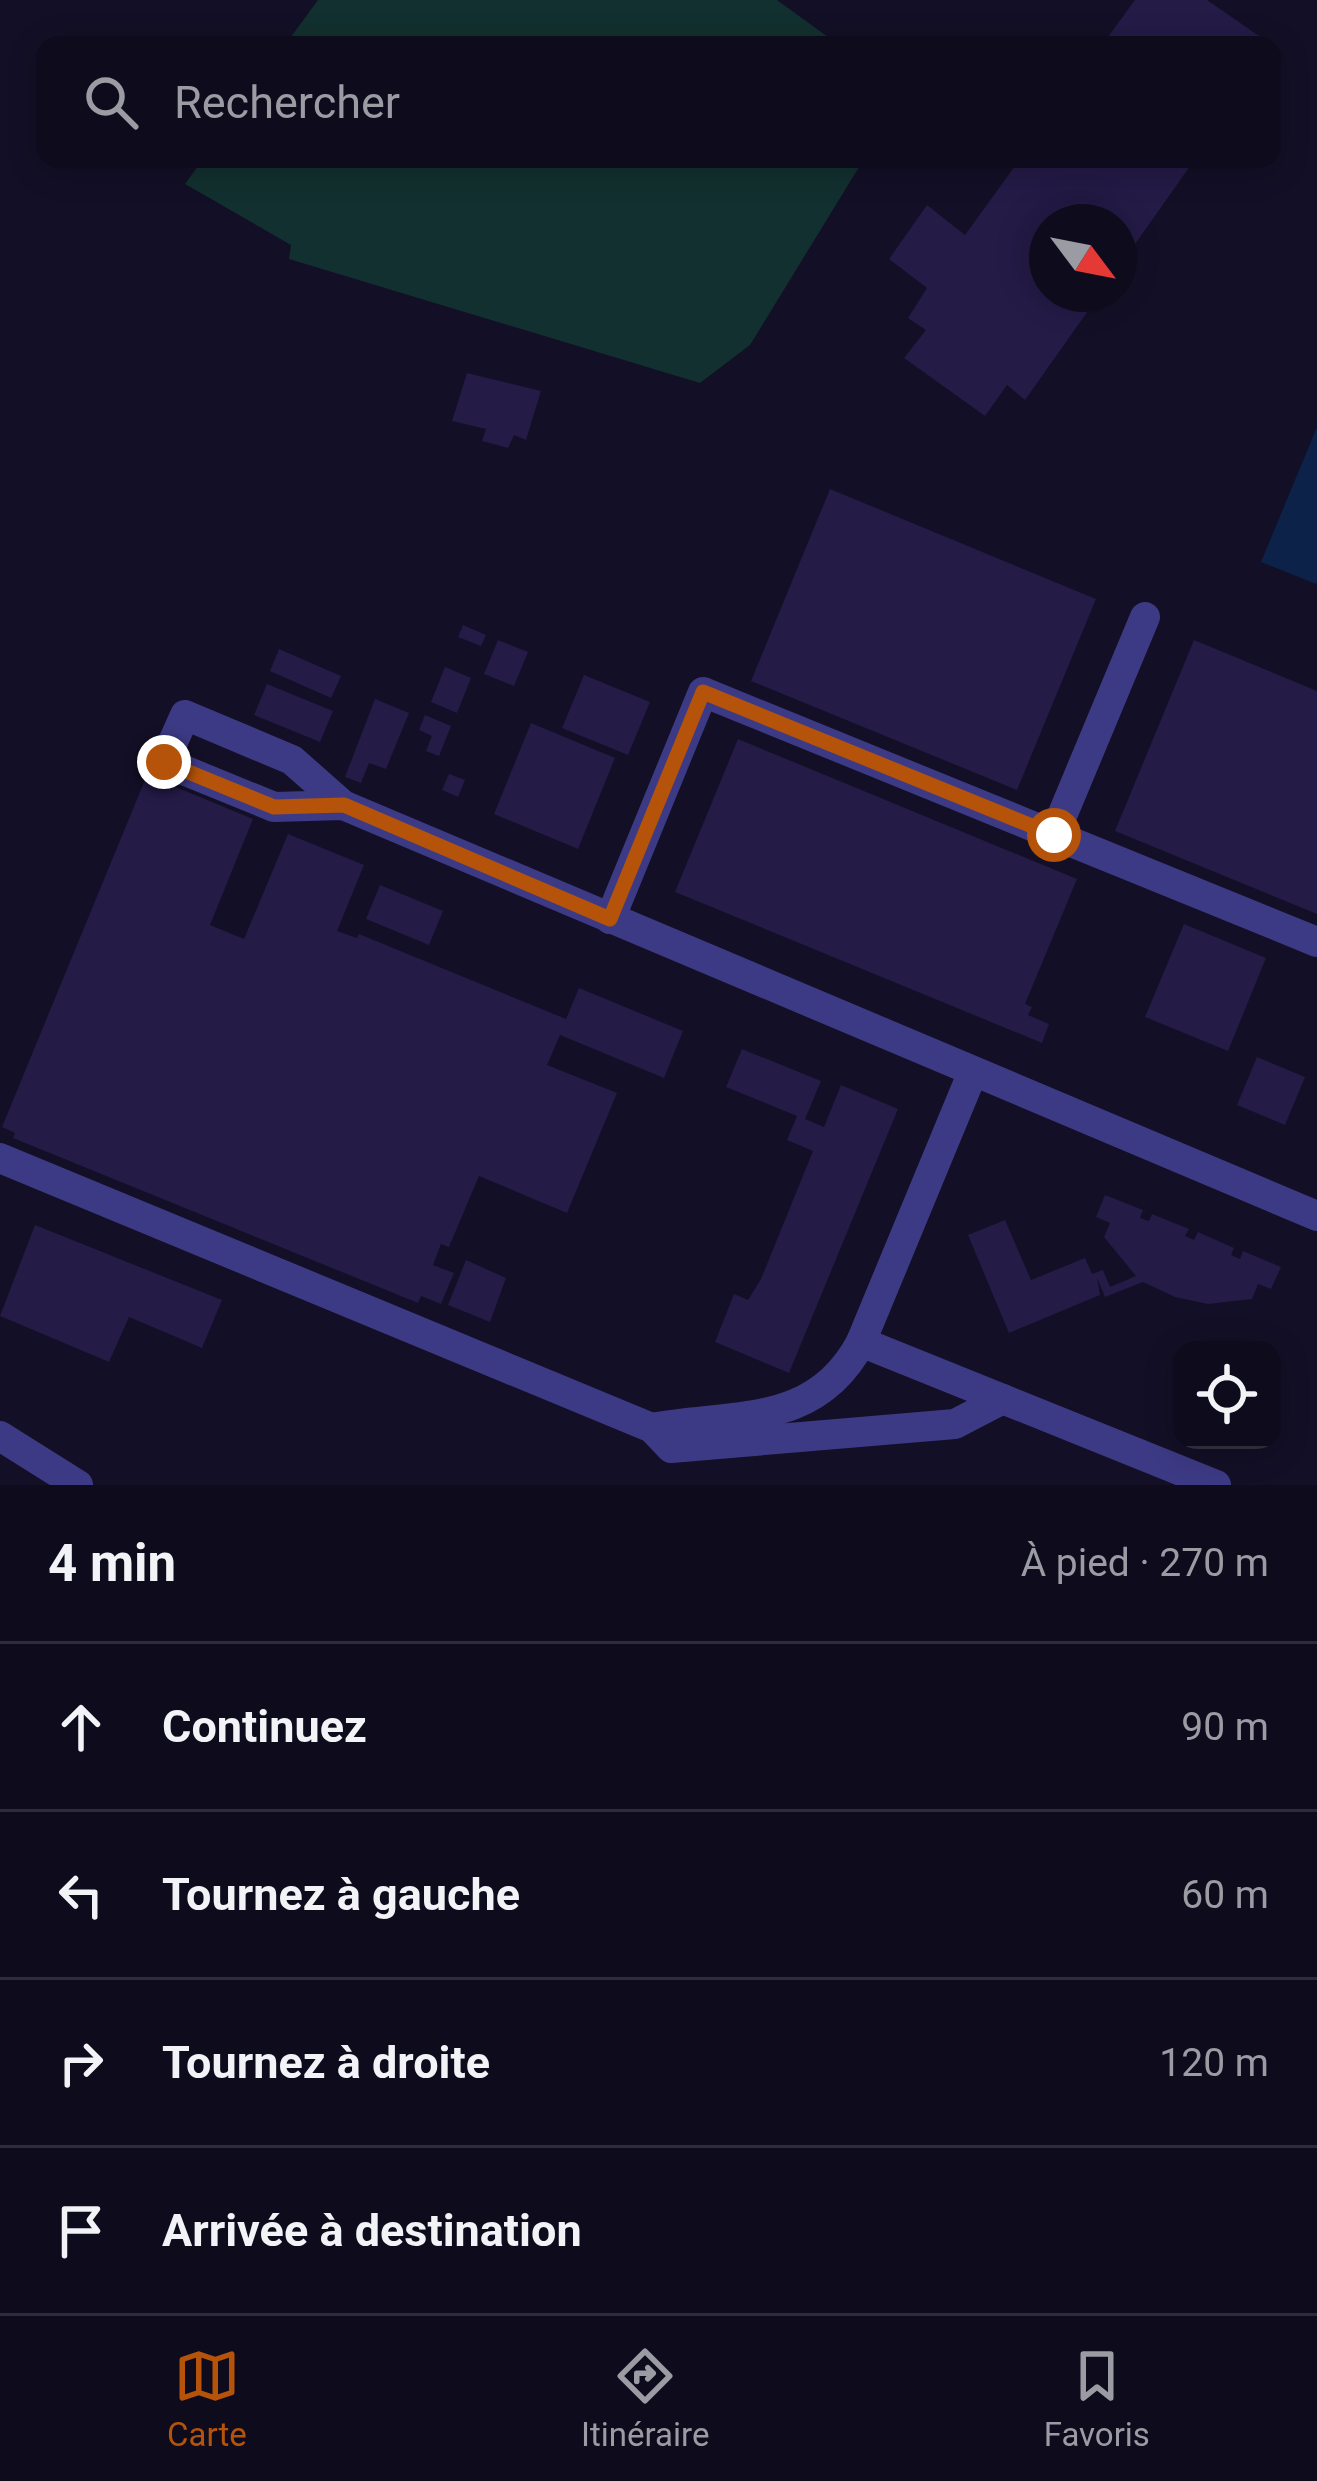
<!DOCTYPE html>
<html lang="fr">
<head>
<meta charset="utf-8">
<style>
  :root { --surface:#0e0b1c; --page:#171425; --text:#f1f3f6; --muted:#9b9ba3; --line:#2e2b3b; --accent:#b45309 }
  body { margin:0; font-family:Roboto,sans-serif; background:var(--page); color:var(--text) }
  .controls { position:absolute; right:36px; bottom:36px; display:grid; overflow:hidden; border-radius:24px; box-shadow:0 6px 30px #0003 }
  .controls button { width:108px; height:108px; display:grid; place-items:center; padding:0; border:0; border-bottom:3px solid var(--line); background:var(--surface); color:var(--text); font:60px sans-serif }
  .compass { position:absolute; left:1029px; top:204px; width:108px; height:108px; border-radius:50%; background:var(--surface); box-shadow:0 6px 30px #0003; rotate:122deg }
  .stop { position:absolute; width:36px; height:36px; margin:-27px; border:9px solid #b45309; border-radius:50%; background:#fff }
  .stop.end { background:#b45309; border-color:#fff; box-shadow:0 3px 12px #0008 }
  .list { margin:0; padding:0; list-style:none }
  h2 { display:flex; justify-content:space-between; align-items:center; height:156px; margin:0; padding:0 48px; font-size:51px }
  h2 small { font-size:39px; font-weight:400; color:var(--muted) }
  .list li { display:grid; grid-template-columns:78px 1fr auto; gap:36px; align-items:center; box-sizing:border-box; height:168px; padding:0 48px; border-top:3px solid var(--line) }
  .list b { display:block; font-size:45px; white-space:nowrap }
  .list em { font-size:39px; font-style:normal; color:var(--muted) }
  .icon { flex:none; width:66px; height:66px; fill:none; stroke:currentColor; stroke-width:2; stroke-linecap:round; stroke-linejoin:round }
  .map { position:relative; flex:none; width:1317px; height:1485px; overflow:hidden }
  .search { position:absolute; background:var(--surface); box-shadow:0 6px 30px #0003; left:36px; right:36px; top:36px; height:132px; display:flex; align-items:center; gap:30px; box-sizing:border-box; padding:0 42px; border-radius:24px; color:var(--muted); font-size:45px }
  .sheet { height:828px; background:var(--surface) }
  nav { display:flex; justify-content:space-around; align-items:center; box-sizing:border-box; height:168px; border-top:3px solid var(--line); background:var(--surface); font-size:33px; color:var(--muted) }
  nav a { display:grid; justify-items:center; gap:6px }
  nav .on { color:var(--accent) }
  .map>svg:first-child { display:block }
  .green { fill:#12302f }
  .water { fill:#0c2248 }
  .building { fill:#241b47 }
  .lines { fill:none; stroke-linecap:round; stroke-linejoin:round }
  .minor { stroke:#3d3a85; stroke-width:30 }
  .route { stroke:#b45309; stroke-width:15 }
</style>
</head>
<body>
<div class="map">
<svg width="1317" height="1485" viewBox="0 0 1317 1485">
  <rect width="100%" height="100%" fill="#130f26"/>
  <!-- green -->
  <g class="green">
    <polygon points="318,0 777,0 839,45 285,45"/>
    <polygon points="203,159 864,159 750,345 700,383 289,259 291,245 185,184"/>
  </g>
  <!-- water -->
  <polygon class="water" points="1317,427 1317,582 1316,584 1261,562"/>
  <!-- building -->
  <g class="building">
    <polygon points="1135,0 1207,0 1272,45 1102,45"/>
    <polygon points="1020,159 1195,159 1119,267 1119,222 1047,222 1047,294 1100,294 1025,400 1007,385 985,416 904,358 926,330 908,318 927,288 889,259 927,205 965,235"/>
    <polygon points="467,373 541,391 526,440 514,435 508,448 482,441 486,429 452,421"/>
    <polygon points="830,489 1096,599 1017,790 751,681"/>
    <polygon points="463,625 486,635 481,646 458,637"/>
    <polygon points="498,640 528,652 514,686 484,674"/>
    <polygon points="1194,640 1317,691 1317,914 1115,831"/>
    <polygon points="279,649 341,676 331,698 270,671"/>
    <polygon points="445,667 471,678 457,713 431,702"/>
    <polygon points="584,675 650,702 628,755 562,728"/>
    <polygon points="267,684 333,711 320,742 254,715"/>
    <polygon points="375,699 409,713 386,769 369,763 361,783 345,777"/>
    <polygon points="425,715 451,726 439,756 426,751 432,736 419,730"/>
    <polygon points="531,723 615,758 578,849 494,814"/>
    <polygon points="738,739 1077,879 1025,1004 1032,1007 1028,1015 1049,1024 1042,1043 675,892"/>
    <polygon points="449,774 465,780 458,797 442,790"/>
    <polygon points="147,775 253,819 210,925 244,939 288,834 364,865 337,931 357,938 359,934 566,1019 579,988 683,1031 664,1078 560,1035 547,1065 617,1093 567,1213 479,1176 449,1247 441,1244 433,1265 454,1273 441,1304 421,1296 418,1303 13,1138 15,1133 2,1127"/>
    <polygon points="380,885 443,911 429,945 366,919"/>
    <polygon points="1184,924 1266,958 1228,1051 1145,1017"/>
    <polygon points="742,1049 821,1081 805,1119 824,1127 841,1085 898,1109 789,1373 715,1342 734,1294 748,1300 761,1279 813,1151 787,1140 797,1116 726,1087"/>
    <polygon points="1257,1057 1305,1077 1285,1125 1237,1105"/>
    <polygon points="1105,1195 1143,1210 1140,1218 1149,1221 1152,1214 1189,1229 1185,1236 1194,1240 1198,1232 1234,1248 1231,1255 1240,1259 1243,1251 1281,1267 1271,1289 1258,1284 1252,1299 1208,1304 1175,1297 1143,1282 1105,1297 1097,1278 1100,1295 1009,1333 968,1235 1005,1220 1031,1280 1085,1258 1092,1274 1103,1270 1110,1287 1136,1276 1104,1237 1110,1223 1096,1217"/>
    <polygon points="35,1225 222,1300 202,1348 129,1317 109,1362 0,1316"/>
    <polygon points="466,1260 506,1278 490,1322 448,1305"/>
  </g>
  <g class="lines">
    <!-- minor -->
    <g class="minor">
      <polyline points="343,805 274,807 164,762 185,715 292,760 343,805 1317,1216"/>
      <polyline points="1054,835 1145,617"/>
      <polyline points="610,919 703,692 1317,942"/>
      <polyline points="972,1074 861,1342 1216,1485"/>
      <polyline points="0,1158 652,1428"/>
      <path d="M861 1342C816 1428 735 1413 652 1428L671 1448 955 1424 1003 1399"/>
      <polyline points="0,1436 78,1485"/>
    </g>
  </g>
  <g class="lines">
    <!-- route -->
    <polyline class="route" points="164,762 274,807 344,805 610,919 703,692 1054,835"/>
  </g>
</svg>
<div class="controls">
<button><svg class="icon" aria-label="locate" viewBox="0 0 24 24"><circle cx="12" cy="12" r="6"/><path d="M12 2v4M12 18v4M2 12h4M18 12h4"/></svg></button>
</div>
<svg class="compass" viewBox="-18 -18 36 36"><path d="M0-13l5 13h-10z" fill="#e53935"/><path d="M0 13l5-13h-10z" fill="#9b9ba3"/></svg>
<div class="stop" style="left:1054px;top:835px"></div>
<div class="stop end" style="left:164px;top:762px"></div>
<div class="search"><svg class="icon" aria-label="search" viewBox="0 0 24 24"><circle cx="10" cy="10" r="6"/><path d="M15 15l6 6"/></svg>Rechercher</div>
</div>
<section class="sheet">
<h2>4 min<small>À pied · 270 m</small></h2>
<ul class="list">
<li><svg class="icon" aria-label="ahead" viewBox="0 0 24 24"><path d="M12 20V5M6 11l6-6 6 6"/></svg><div><b>Continuez</b></div><em>90 m</em></li>
<li><svg class="icon" aria-label="left" viewBox="0 0 24 24"><path d="M17 20v-9H6M10 6l-5 5 5 5"/></svg><div><b>Tournez à gauche</b></div><em>60 m</em></li>
<li><svg class="icon" aria-label="right" viewBox="0 0 24 24"><path d="M7 20v-9h11M14 6l5 5-5 5"/></svg><div><b>Tournez à droite</b></div><em>120 m</em></li>
<li><svg class="icon" aria-label="arrive" viewBox="0 0 24 24"><path d="M6 21V4h12l-3 4 3 4H6"/></svg><div><b>Arrivée à destination</b></div></li>
</ul>
</section>
<nav>
<a class="on"><svg class="icon" aria-label="map" viewBox="0 0 24 24"><path d="M3 6l6-2 6 2 6-2v14l-6 2-6-2-6 2zM9 4v14M15 6v14"/></svg>Carte</a>
<a><svg class="icon" aria-label="directions" viewBox="0 0 24 24"><path d="M12 3l9 9-9 9-9-9zM9 14v-3h6M13 9l2 2-2 2"/></svg>Itinéraire</a>
<a><svg class="icon" aria-label="saved" viewBox="0 0 24 24"><path d="M7 4h10v16l-5-4-5 4z"/></svg>Favoris</a>
</nav>
</body>
</html>
